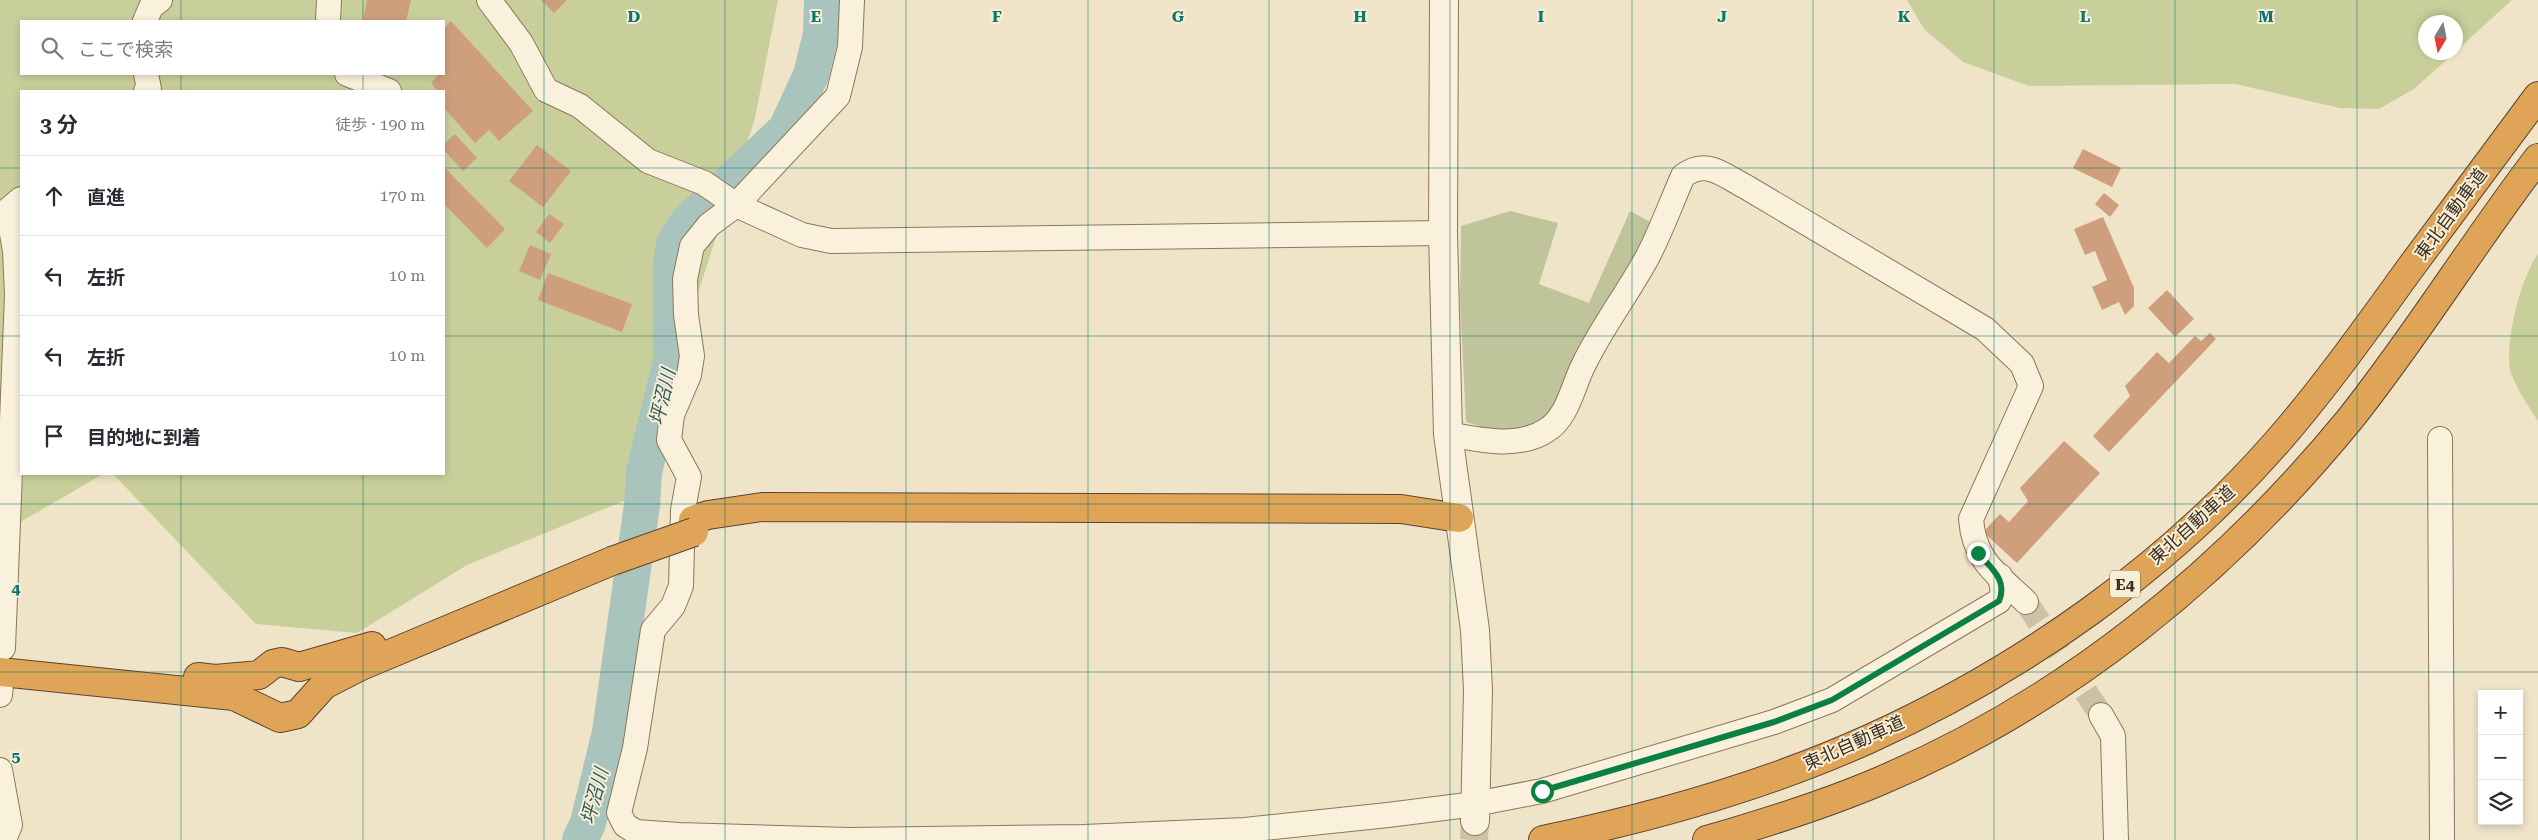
<!DOCTYPE html>
<html lang="ja">
<head>
<meta charset="utf-8">
<style>
  :root { --surface:#fff; --page:#f7f7f7; --text:#2b2b33; --muted:#7c7c81; --line:#e1e1e2 }
  body { margin:0; font-family:"Roboto Serif","Noto Sans JP",serif; background:var(--page); color:var(--text) }
  .controls { position:absolute; right:15px; bottom:15px; display:grid; overflow:hidden; border-radius:0px; box-shadow:0 2px 8px #0003 }
  .controls button { width:45px; height:45px; display:grid; place-items:center; padding:0; border:0; border-bottom:1px solid var(--line); background:var(--surface); color:var(--text); font:25px sans-serif }
  .compass { position:absolute; left:2418px; top:15px; width:45px; height:45px; border-radius:50%; background:var(--surface); box-shadow:0 2px 8px #0003; rotate:190deg }
  .stop { position:absolute; width:15px; height:15px; margin:-11px; border:4px solid #0b8043; border-radius:50%; background:#fff }
  .stop.end { background:#0b8043; border-color:#fff; box-shadow:0 1px 5px #0008 }
  .list { margin:0; padding:0; list-style:none }
  h2 { display:flex; justify-content:space-between; align-items:center; height:65px; margin:0; padding:0 20px; font-size:21px }
  h2 small { font-size:16px; font-weight:400; color:var(--muted) }
  .list li { display:grid; grid-template-columns:32px 1fr auto; gap:15px; align-items:center; box-sizing:border-box; height:80px; padding:0 20px; border-top:1px solid var(--line) }
  .list b { display:block; font-size:19px; white-space:nowrap }
  .list em { font-size:16px; font-style:normal; color:var(--muted) }
  .icon { flex:none; width:28px; height:28px; fill:none; stroke:currentColor; stroke-width:2; stroke-linecap:round; stroke-linejoin:round }
  .map { position:relative; flex:none; width:2538px; height:840px; overflow:hidden }
  .search { position:absolute; background:var(--surface); box-shadow:0 2px 8px #0003; left:20px; top:20px; width:425px; height:55px; display:flex; align-items:center; gap:12px; box-sizing:border-box; padding:0 18px; border-radius:0px; color:var(--muted); font-size:19px }
  .panel { position:absolute; background:var(--surface); box-shadow:0 2px 8px #0003; left:20px; top:90px; width:425px; height:385px; border-radius:0px }
  .map>svg:first-child { display:block }
  .green { fill:#c9cf9b; fill-rule:evenodd }
  .cemetery { fill:#bfc49a }
  .lines { fill:none; stroke-linecap:round; stroke-linejoin:round }
  .river { stroke:#a9c4bc; stroke-width:36 }
  .building { fill:#cf9f7d }
  .minor-tunnel { stroke:#ccc0a6; stroke-width:24; stroke-dasharray:24 12; stroke-linecap:butt }
  .tertiary-tunnel { stroke:#ccc0a6; stroke-width:28; stroke-dasharray:28 14; stroke-linecap:butt }
  .minor-casing { stroke:#8d765c; stroke-width:26 }
  .tertiary-casing { stroke:#8d765c; stroke-width:30 }
  .motorway-casing { stroke:#5b4430; stroke-width:30 }
  .minor { stroke:#faf1dc; stroke-width:24 }
  .tertiary { stroke:#faf1dc; stroke-width:28 }
  .motorway { stroke:#e0a458; stroke-width:28 }
  .motorway-bridge-casing { stroke:#5b4430; stroke-width:30; stroke-linecap:butt }
  .motorway-bridge { stroke:#e0a458; stroke-width:28 }
  .route { stroke:#0b8043; stroke-width:6 }
  .grid { fill:none; stroke:#0f766e; stroke-width:1; stroke-opacity:0.55 }
  .labels { text-anchor:middle; stroke-width:4; stroke-linejoin:round; paint-order:stroke }
  .shield { fill:#f7eed8; stroke:#756857; stroke-width:1 }
  .shield-label { font-size:16px; font-weight:bold; fill:#3d2e20 }
  .street-label { font-size:18px; fill:#3d2e20; stroke:#f7eed8 }
  .water-label { font-size:19px; font-style:italic; fill:#2f5d5a; stroke:#f7eed8 }
  .grid-label { font-size:16px; text-anchor:middle; font-weight:bold; fill:#0f766e; stroke:#f7eed8; stroke-width:4; stroke-linejoin:round; paint-order:stroke }
</style>
</head>
<body>
<div class="map">
<svg width="2538" height="840" viewBox="0 0 2538 840">
  <rect width="100%" height="100%" fill="#f0e4c8"/>
  <!-- green -->
  <g class="green">
    <path d="M0 0H778L755 118 631 498 467 565 357 633 256 624 113 474H444V91H21V474H103L0 534ZM21 21H444V74H21Z"/>
    <polygon points="1907,0 2512,0 2456,51 2456,22 2426,22 2426,52 2454,53 2414,89 2379,109 2340,108 2235,84 2029,86 1963,62 1924,29"/>
    <path d="M2538 254V421C2530 409 2515 386 2511 373 2503 346 2521 276 2538 254Z"/>
  </g>
  <!-- cemetery -->
  <polygon class="cemetery" points="1510,211 1558,223 1539,284 1589,303 1630,211 1654,224 1551,412 1534,427 1493,430 1466,422 1460,299 1461,226"/>
  <g class="lines">
    <!-- river -->
    <polyline class="river" points="580,840 588,823 610,732 642,505 644,472 671,361 671,263 675,241 688,222 786,129 811,75 821,34 822,0"/>
  </g>
  <!-- building -->
  <g class="building">
    <polygon points="367,0 411,0 406,21 363,21"/>
    <polygon points="541,0 567,0 554,13"/>
    <polygon points="451,21 533,111 499,141 489,130 475,143 444,108 446,100 444,91 438,91 431,83 439,74 444,74 444,28"/>
    <polygon points="455,134 477,158 463,171 444,150 444,144"/>
    <polygon points="537,145 571,171 543,207 509,181"/>
    <polygon points="2083,149 2121,168 2112,187 2073,168"/>
    <polygon points="444,167 505,229 487,248 444,204"/>
    <polygon points="2104,193 2119,205 2110,217 2095,204"/>
    <polygon points="549,214 564,224 550,243 536,232"/>
    <polygon points="2103,217 2134,288 2134,306 2125,315 2119,302 2102,310 2092,287 2107,280 2095,251 2085,255 2074,229"/>
    <polygon points="530,245 551,254 540,280 519,271"/>
    <polygon points="548,273 632,304 622,332 538,300"/>
    <polygon points="2167,290 2194,319 2175,337 2148,308"/>
    <polygon points="2210,333 2216,339 2109,452 2093,436 2130,396 2125,386 2157,352 2169,363 2195,336 2201,341"/>
    <polygon points="2064,441 2100,473 2017,563 1983,532 2000,514 2009,522 2028,501 2020,488"/>
  </g>
  <g class="lines">
    <!-- minor-tunnel -->
    <polyline class="minor-tunnel" points="2026,602 2101,715"/>
    <!-- tertiary-tunnel -->
    <polyline class="tertiary-tunnel" points="1474,840 1475,821"/>
    <!-- minor casing -->
    <g class="minor-casing">
      <g id="minor">
        <polyline points="489,0 521,43 546,90 580,106 648,161 704,183 736,205 802,235 831,241 1443,233"/>
        <polyline points="145,21 151,7 160,0"/>
        <polyline points="328,21 329,0"/>
        <polyline points="146,74 149,89 146,91"/>
        <polyline points="347,74 389,91"/>
        <path d="M1448 434C1479 440 1519 449 1547 430 1568 417 1573 385 1584 364 1602 327 1628 293 1648 256 1661 231 1671 203 1683 176 1706 158 1723 175 1746 187L1985 329 2022 364 2031 386 1971 519C1974 561 1998 575 2026 602"/>
        <polyline points="2440,439 2442,840"/>
        <polyline points="3,648 17,295 15,251 8,210 21,199"/>
        <polyline points="0,695 1,685"/>
        <polyline points="2101,715 2113,736 2116,840"/>
        <polyline points="0,770 10,825 6,835 0,838"/>
        <polyline points="849,840 1084,837 1245,830 1388,815 1475,804 1542,791 1774,722 1832,700 1999,601 2003,592 2000,576"/>
        <polyline points="849,840 679,835 636,832 625,825 619,813 635,748 653,630 673,606 681,586 683,510 689,477 669,440 672,415 689,375 692,356 686,315 685,279 692,246 709,225 736,205 838,96 850,47 852,0"/>
      </g>
    </g>
    <!-- tertiary casing -->
    <g class="tertiary-casing">
      <polyline id="tertiary" points="1444,0 1443,233 1448,434 1475,630 1478,690 1475,821"/>
    </g>
    <!-- motorway casing -->
    <g class="motorway-casing">
      <g id="motorway">
        <polyline points="693,520 708,515 762,507 1401,509 1459,518"/>
        <polyline points="0,672 234,696 280,718 298,714 324,685 361,666 612,561"/>
        <polyline points="198,677 215,679 259,675 273,664 282,662 299,667 372,646"/>
        <path d="M1543 840C1654 817 1765 786 1869 739 2022 670 2167 568 2278 441 2326 386 2368 326 2411 267 2453 210 2496 153 2538 96"/>
        <path d="M1707 840C1766 823 1824 805 1880 781 2065 703 2224 573 2350 419 2417 335 2473 243 2538 158"/>
      </g>
    </g>
    <!-- minor -->
    <use href="#minor" class="minor"/>
    <!-- tertiary -->
    <use href="#tertiary" class="tertiary"/>
    <!-- motorway -->
    <use href="#motorway" class="motorway"/>
    <!-- motorway-bridge casing -->
    <g class="motorway-bridge-casing">
      <polyline id="motorway-bridge" points="612,561 694,532"/>
    </g>
    <!-- motorway-bridge -->
    <use href="#motorway-bridge" class="motorway-bridge"/>
  </g>
  <g class="lines">
    <!-- route -->
    <path class="route" d="M1542 791 1774 722 1832 700 1999 601C2008 580 1991 568 1978 553"/>
  </g>
  <!-- grid -->
  <path class="grid" d="M181 0V21M363 0V21M544 0V840M725 0V840M906 0V840M1088 0V840M1269 0V840M1450 0V840M1632 0V840M1813 0V840M1994 0V840M2175 0V840M2357 0V840M181 74V91M363 74V91M0 168H21M444 168H2538M0 336H21M444 336H2538M181 474V840M363 474V840M0 504H2538M0 672H2538"/>
  <g class="labels">
    <!-- shield labels -->
    <rect class="shield" x="2110" y="570.5" width="30" height="27" rx="4"/>
    <g class="shield-label">
      <text x="2125" y="590">E4</text>
    </g>
    <!-- street labels -->
    <g class="street-label">
      <text transform="translate(2451 214) rotate(-54)" y="6">東北自動車道</text>
      <text transform="translate(2192 525) rotate(-42)" y="6">東北自動車道</text>
      <text transform="translate(1854 743) rotate(-24)" y="6">東北自動車道</text>
    </g>
    <!-- water labels -->
    <g class="water-label">
      <text transform="translate(662 397) rotate(-77)" y="7">坪沼川</text>
      <text transform="translate(594 796) rotate(-75)" y="7">坪沼川</text>
    </g>
  </g>
  <g class="grid-label">
    <text x="634" y="22">D</text>
    <text x="816" y="22">E</text>
    <text x="997" y="22">F</text>
    <text x="1178" y="22">G</text>
    <text x="1360" y="22">H</text>
    <text x="1541" y="22">I</text>
    <text x="1722" y="22">J</text>
    <text x="1904" y="22">K</text>
    <text x="2085" y="22">L</text>
    <text x="2266" y="22">M</text>
    <text x="16" y="594">4</text>
    <text x="16" y="762">5</text>
  </g>
</svg>
<div class="controls">
<button>+</button>
<button>−</button>
<button><svg class="icon" aria-label="layers" viewBox="0 0 24 24"><path d="M12 4l9 5-9 5-9-5zM3 14l9 5 9-5"/></svg></button>
</div>
<svg class="compass" viewBox="-18 -18 36 36"><path d="M0-13l5 13h-10z" fill="#e53935"/><path d="M0 13l5-13h-10z" fill="#7c7c81"/></svg>
<div class="stop" style="left:1542px;top:791px"></div>
<div class="stop end" style="left:1978px;top:553px"></div>
<div class="search"><svg class="icon" aria-label="search" viewBox="0 0 24 24"><circle cx="10" cy="10" r="6"/><path d="M15 15l6 6"/></svg>ここで検索</div>
<section class="panel">
<h2>3 分<small>徒歩 · 190 m</small></h2>
<ul class="list">
<li><svg class="icon" aria-label="ahead" viewBox="0 0 24 24"><path d="M12 20V5M6 11l6-6 6 6"/></svg><div><b>直進</b></div><em>170 m</em></li>
<li><svg class="icon" aria-label="left" viewBox="0 0 24 24"><path d="M17 20v-9H6M10 6l-5 5 5 5"/></svg><div><b>左折</b></div><em>10 m</em></li>
<li><svg class="icon" aria-label="left" viewBox="0 0 24 24"><path d="M17 20v-9H6M10 6l-5 5 5 5"/></svg><div><b>左折</b></div><em>10 m</em></li>
<li><svg class="icon" aria-label="arrive" viewBox="0 0 24 24"><path d="M6 21V4h12l-3 4 3 4H6"/></svg><div><b>目的地に到着</b></div></li>
</ul>
</section>
</div>
</body>
</html>
